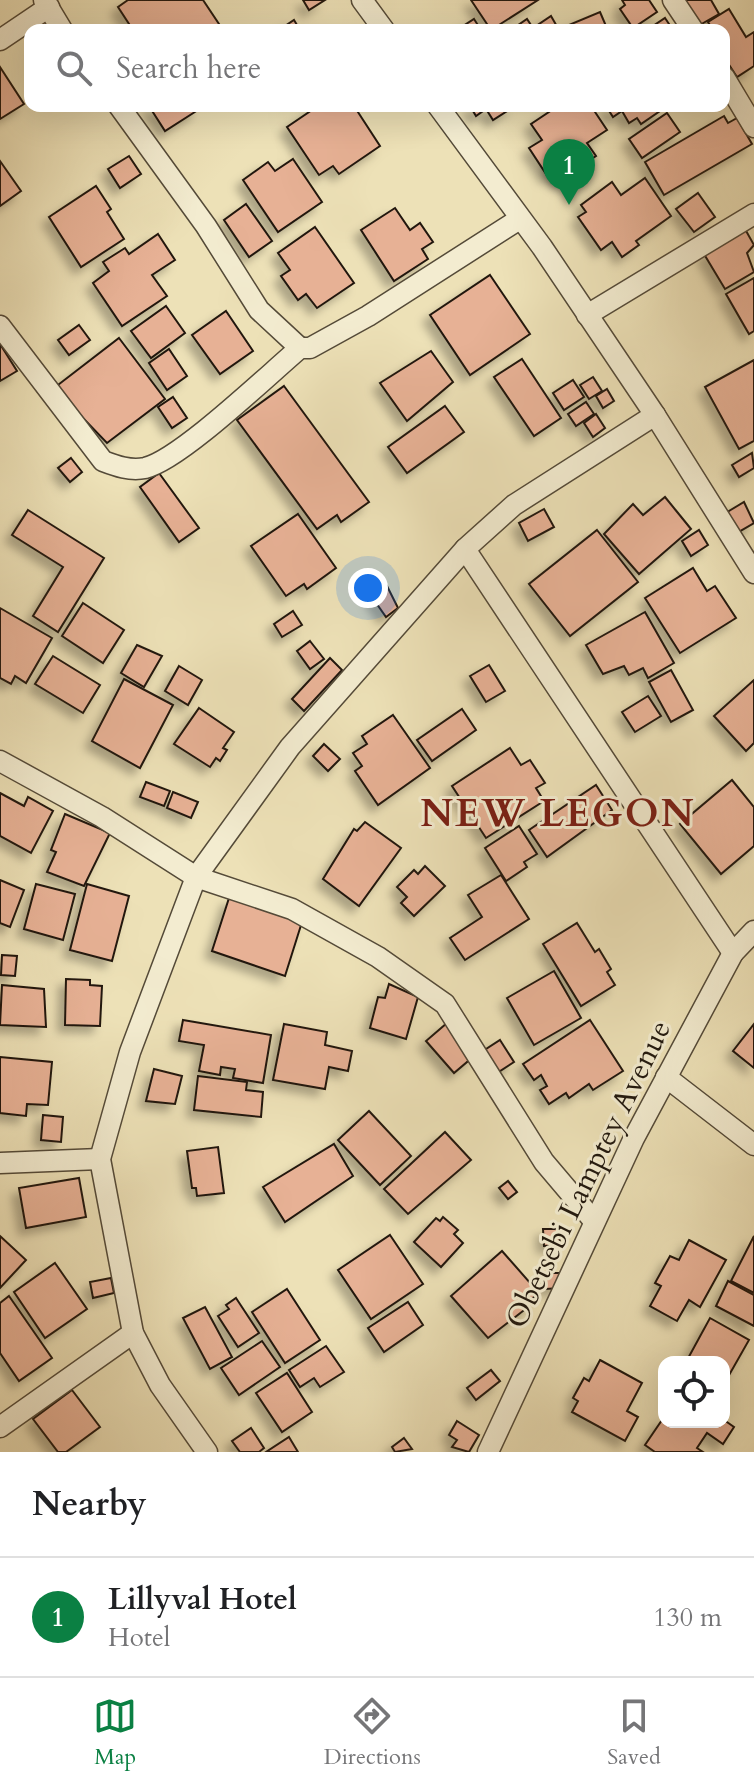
<!DOCTYPE html>
<html lang="en">
<head>
<meta charset="utf-8">
<style>
  :root { --surface:#fff; --page:#f6f6f6; --text:#202124; --muted:#757577; --line:#e0e0e0; --accent:#0b8043 }
  body { margin:0; font-family:Cardo,serif; background:var(--page); color:var(--text) }
  .controls { position:absolute; right:24px; bottom:24px; display:grid; overflow:hidden; border-radius:16px; box-shadow:0 8px 32px #0002 }
  .controls button { width:72px; height:72px; display:grid; place-items:center; padding:0; border:0; border-bottom:2px solid var(--line); background:var(--surface); color:var(--text); font:40px sans-serif }
  .you { position:absolute; left:368px; top:588px; width:28px; height:28px; margin:-20px; border:6px solid #fff; border-radius:50%; background:#1a73e8; box-shadow:0 0 0 12px #1a73e833 }
  .badge { display:grid; place-items:center; width:52px; height:52px; border-radius:50%; background:var(--accent); color:#fff; font-size:26px; font-weight:700 }
  .pin { position:absolute; translate:-50% -66px; filter:drop-shadow(0 2px 4px #0008) }
  .pin::after { content:''; position:absolute; top:42px; width:28px; height:24px; background:inherit; clip-path:polygon(0 0,100% 0,50% 100%) }
  .list { margin:0; padding:0; list-style:none }
  h2 { display:flex; justify-content:space-between; align-items:center; height:104px; margin:0; padding:0 32px; font-size:34px }
  h2 small { font-size:26px; font-weight:400; color:var(--muted) }
  .list li { display:grid; grid-template-columns:52px 1fr auto; gap:24px; align-items:center; box-sizing:border-box; height:120px; padding:0 32px; border-top:2px solid var(--line) }
  .list b { display:block; font-size:30px; white-space:nowrap }
  .list p { margin:0; font-size:26px; white-space:nowrap; color:var(--muted) }
  .list em { font-size:26px; font-style:normal; color:var(--muted) }
  .icon { flex:none; width:44px; height:44px; fill:none; stroke:currentColor; stroke-width:2; stroke-linecap:round; stroke-linejoin:round }
  .map { position:relative; flex:none; width:754px; height:1452px; overflow:hidden }
  .search { position:absolute; background:var(--surface); box-shadow:0 8px 32px #0002; left:24px; right:24px; top:24px; height:88px; display:flex; align-items:center; gap:20px; box-sizing:border-box; padding:0 28px; border-radius:16px; color:var(--muted); font-size:30px }
  .sheet { height:224px; background:var(--surface) }
  nav { display:flex; justify-content:space-around; align-items:center; box-sizing:border-box; height:112px; border-top:2px solid var(--line); background:var(--surface); font-size:22px; color:var(--muted) }
  nav a { display:grid; justify-items:center; gap:4px }
  nav .on { color:var(--accent) }
  .map>svg:first-child { display:block }
  .building { fill:#e7b195; stroke:#21180e; stroke-width:2; filter:url(#shadow) }
  .lines { fill:none; stroke-linecap:round; stroke-linejoin:round }
  .street-casing { stroke:#544a38; stroke-width:23 }
  .street { stroke:#f3ecd0; stroke-width:20 }
  .labels { text-anchor:middle; stroke-width:6; stroke-linejoin:round; paint-order:stroke }
  .street-label { font-size:30px; fill:#21180e; stroke:#f3ecd0 }
  .district-label { font-size:38px; font-weight:bold; letter-spacing:2px; fill:#7a1f14; stroke:#f3ecd0 }
</style>
</head>
<body>
<div class="map">
<svg width="754" height="1452" viewBox="0 0 754 1452">
  <defs>
    <filter id="shadow"><feDropShadow dx="-7" dy="7" stdDeviation="4" flood-color="#0004"/></filter>
  </defs>
  <rect width="100%" height="100%" fill="#ede1b7"/>
  <filter id="stains"><feTurbulence type="fractalNoise" baseFrequency=".0025" numOctaves="4"/><feColorMatrix values="0 0 0 0 .2 0 0 0 0 .09 0 0 0 0 .02 0 0 0 .5 -.17"/></filter>
  <radialGradient id="worn" r=".72"><stop offset=".6" stop-color="#630" stop-opacity="0"/><stop offset="1" stop-color="#630" stop-opacity=".3"/></radialGradient>
  <!-- building -->
  <g class="building">
    <polygon points="128,0 203,0 223,30 133,30 118,7"/>
    <polygon points="303,0 325,0 309,10"/>
    <polygon points="471,0 538,0 491,30"/>
    <polygon points="622,0 649,0 657,12 633,28 620,9 625,5"/>
    <polygon points="683,0 711,0 719,14 698,26"/>
    <polygon points="729,9 746,37 754,32 754,66 737,77 724,57 724,30 713,30 708,22"/>
    <polygon points="600,12 606,26 596,30 565,30 564,27"/>
    <polygon points="551,16 559,30 511,30 527,19 533,28"/>
    <polygon points="665,18 673,30 647,30"/>
    <polygon points="474,19 481,30 457,30"/>
    <polygon points="294,20 300,30 279,30"/>
    <polygon points="0,67 24,104 0,119"/>
    <polygon points="149,106 196,106 198,110 165,131"/>
    <polygon points="318,106 354,106 380,146 339,174 333,166 319,175 287,127"/>
    <polygon points="470,106 515,106 493,120 486,109 476,116"/>
    <polygon points="558,106 591,106 607,130 587,143 596,156 559,181 553,173 548,177 529,148 542,140 531,124"/>
    <polygon points="606,106 656,106 660,111 641,124 637,118 629,123 622,111 613,117"/>
    <polygon points="667,113 680,132 642,158 629,139"/>
    <polygon points="724,116 728,123 737,118 752,144 664,195 645,162"/>
    <polygon points="129,156 141,174 120,188 108,169"/>
    <polygon points="293,159 322,202 278,232 243,180 268,162 275,171"/>
    <polygon points="0,161 21,191 0,206"/>
    <polygon points="645,178 671,216 636,241 639,245 622,257 612,242 601,250 578,217 586,212 581,205 612,182 621,195"/>
    <polygon points="96,186 111,209 107,212 124,239 81,267 49,217"/>
    <polygon points="698,193 715,217 694,232 676,209"/>
    <polygon points="246,204 272,241 249,257 224,220"/>
    <polygon points="395,208 410,230 420,223 433,242 422,249 428,259 394,281 361,230"/>
    <polygon points="315,227 354,283 317,308 306,294 298,300 281,276 290,270 278,253"/>
    <polygon points="745,229 754,245 747,253 754,272 725,289 704,254"/>
    <polygon points="158,234 175,260 152,275 167,296 122,326 93,283 109,271 103,262 125,248 129,254"/>
    <polygon points="490,275 530,334 470,375 430,315"/>
    <polygon points="754,278 754,331 749,334 726,294"/>
    <polygon points="166,306 185,333 151,358 131,331"/>
    <polygon points="226,311 253,351 220,374 192,335"/>
    <polygon points="79,325 90,340 69,355 58,340"/>
    <polygon points="119,338 165,399 107,443 54,388"/>
    <polygon points="0,344 17,371 0,381"/>
    <polygon points="169,349 187,376 167,390 149,363"/>
    <polygon points="431,351 453,382 407,421 380,383"/>
    <polygon points="522,359 561,418 534,436 494,377"/>
    <polygon points="754,360 754,441 739,449 705,387"/>
    <polygon points="593,377 602,391 589,399 580,385"/>
    <polygon points="573,380 584,397 564,410 553,393"/>
    <polygon points="284,386 369,502 341,522 337,515 317,529 237,420"/>
    <polygon points="607,389 614,401 603,408 596,396"/>
    <polygon points="173,397 187,418 172,428 158,407"/>
    <polygon points="586,402 594,414 576,426 568,414"/>
    <polygon points="445,406 464,432 407,473 388,447"/>
    <polygon points="596,414 605,428 593,437 584,423"/>
    <polygon points="752,453 754,468 739,477 732,465"/>
    <polygon points="71,458 82,472 70,482 58,468"/>
    <polygon points="159,473 199,528 179,542 140,487"/>
    <polygon points="665,497 691,529 639,574 604,534 633,504 643,515"/>
    <polygon points="744,502 754,523 735,534 724,514"/>
    <polygon points="544,509 554,527 528,541 519,523"/>
    <polygon points="28,510 104,558 58,632 33,616 63,567 12,535"/>
    <polygon points="298,514 336,568 307,589 304,584 286,596 251,546"/>
    <polygon points="597,530 638,582 570,636 529,584"/>
    <polygon points="699,530 708,545 691,556 682,541"/>
    <polygon points="693,568 707,591 715,586 736,618 680,653 645,598"/>
    <polygon points="387,586 398,608 386,617 372,597"/>
    <polygon points="83,603 124,630 103,663 62,636"/>
    <polygon points="0,608 52,638 26,683 15,676 11,684 0,678"/>
    <polygon points="293,611 302,625 282,637 274,624"/>
    <polygon points="645,612 674,663 648,678 643,668 629,675 624,666 603,674 586,645"/>
    <polygon points="310,641 324,659 310,669 297,651"/>
    <polygon points="137,645 162,656 144,687 121,673"/>
    <polygon points="53,656 100,685 83,713 35,684"/>
    <polygon points="330,658 342,670 304,711 292,699"/>
    <polygon points="489,665 505,691 486,702 470,676"/>
    <polygon points="179,666 202,680 188,705 165,691"/>
    <polygon points="671,670 693,710 671,722 649,682"/>
    <polygon points="124,679 173,705 140,768 92,741"/>
    <polygon points="754,680 754,743 746,751 714,716"/>
    <polygon points="648,696 661,716 635,732 622,712"/>
    <polygon points="199,708 234,732 223,748 227,750 220,761 216,758 210,767 174,744"/>
    <polygon points="462,709 476,730 432,761 417,740"/>
    <polygon points="393,715 430,768 378,805 355,771 362,766 353,753 367,744 362,736"/>
    <polygon points="324,744 340,759 328,771 313,756"/>
    <polygon points="510,748 521,765 530,760 545,783 536,788 544,801 486,838 452,786"/>
    <polygon points="732,780 754,807 754,846 721,874 680,824"/>
    <polygon points="146,782 170,791 164,806 140,797"/>
    <polygon points="596,785 612,810 547,857 529,830"/>
    <polygon points="173,792 198,802 191,818 167,808"/>
    <polygon points="0,793 24,806 28,797 53,811 31,853 0,836"/>
    <polygon points="65,814 110,833 84,886 47,872 56,852 51,850"/>
    <polygon points="365,822 401,848 359,906 323,879 354,829 357,831"/>
    <polygon points="519,826 537,854 524,862 527,867 506,881 485,848"/>
    <polygon points="425,866 445,886 414,916 401,903 407,897 397,887 414,870 418,874"/>
    <polygon points="501,875 529,919 465,960 450,938 482,917 468,895"/>
    <polygon points="0,880 24,890 10,927 0,923"/>
    <polygon points="36,884 75,894 63,940 24,929"/>
    <polygon points="87,884 129,896 112,961 70,950"/>
    <polygon points="229,898 302,922 285,976 212,951"/>
    <polygon points="577,923 595,952 599,949 611,969 607,972 615,985 581,1006 543,944"/>
    <polygon points="2,955 17,956 15,976 1,975"/>
    <polygon points="554,971 581,1018 534,1045 507,998"/>
    <polygon points="66,979 90,980 90,985 102,986 100,1026 65,1025"/>
    <polygon points="389,984 418,997 406,1039 370,1028 378,997 385,998"/>
    <polygon points="2,985 44,989 46,1027 0,1025"/>
    <polygon points="183,1020 271,1035 263,1083 233,1078 235,1069 221,1067 220,1075 199,1071 204,1045 179,1041"/>
    <polygon points="590,1020 623,1071 593,1090 589,1084 569,1098 566,1093 549,1104 540,1090 547,1086 541,1075 534,1080 523,1064"/>
    <polygon points="447,1023 474,1056 454,1073 426,1041"/>
    <polygon points="284,1024 327,1032 325,1045 352,1051 348,1071 329,1067 325,1089 273,1080"/>
    <polygon points="754,1024 754,1068 733,1051"/>
    <polygon points="500,1040 514,1062 497,1073 483,1051"/>
    <polygon points="0,1057 52,1062 48,1105 27,1104 26,1116 0,1113"/>
    <polygon points="154,1069 182,1076 175,1104 146,1101"/>
    <polygon points="198,1076 247,1082 246,1090 263,1092 261,1117 194,1110"/>
    <polygon points="369,1111 411,1156 380,1185 338,1140"/>
    <polygon points="43,1115 63,1117 61,1142 41,1140"/>
    <polygon points="445,1132 471,1160 408,1214 384,1189"/>
    <polygon points="334,1144 353,1176 285,1222 263,1187"/>
    <polygon points="218,1147 224,1193 197,1196 196,1188 192,1188 187,1151"/>
    <polygon points="79,1178 86,1217 26,1228 19,1188"/>
    <polygon points="508,1181 517,1192 508,1199 499,1188"/>
    <polygon points="443,1217 458,1230 454,1234 463,1243 441,1267 414,1242 436,1218 440,1221"/>
    <polygon points="543,1229 559,1229 560,1245 544,1246"/>
    <polygon points="390,1235 423,1284 371,1319 338,1270"/>
    <polygon points="0,1236 26,1260 0,1288"/>
    <polygon points="754,1236 754,1293 731,1281"/>
    <polygon points="689,1240 726,1260 700,1307 689,1300 677,1321 650,1306 661,1286 655,1283 670,1256 679,1260"/>
    <polygon points="502,1251 539,1293 529,1301 532,1304 488,1338 451,1296"/>
    <polygon points="55,1263 87,1309 45,1338 14,1292"/>
    <polygon points="546,1273 560,1273 560,1288 546,1289"/>
    <polygon points="111,1278 114,1293 93,1298 90,1282"/>
    <polygon points="728,1281 754,1295 754,1326 716,1306"/>
    <polygon points="287,1289 320,1340 285,1363 252,1312"/>
    <polygon points="9,1296 52,1358 19,1381 0,1353 0,1303"/>
    <polygon points="236,1298 259,1333 238,1347 218,1316 229,1309 226,1305"/>
    <polygon points="408,1302 423,1325 384,1352 368,1328"/>
    <polygon points="205,1307 232,1357 210,1369 183,1318"/>
    <polygon points="710,1318 749,1340 724,1384 724,1362 686,1362"/>
    <polygon points="262,1341 280,1367 239,1395 221,1368"/>
    <polygon points="326,1346 344,1372 320,1387 314,1378 300,1387 289,1370"/>
    <polygon points="600,1360 642,1383 627,1411 638,1417 625,1441 572,1412 578,1401 573,1398 584,1378 589,1381"/>
    <polygon points="491,1370 500,1381 476,1400 467,1388"/>
    <polygon points="287,1373 312,1412 282,1432 256,1393"/>
    <polygon points="72,1390 100,1427 66,1452 58,1452 33,1419"/>
    <polygon points="664,1417 664,1422 724,1420 734,1427 723,1444 707,1433 697,1448 703,1452 655,1452 645,1445"/>
    <polygon points="457,1421 479,1435 469,1452 452,1447 457,1440 449,1435"/>
    <polygon points="251,1428 264,1448 259,1452 240,1452 232,1441"/>
    <polygon points="289,1437 298,1452 266,1452"/>
    <polygon points="404,1438 412,1449 395,1452 392,1447"/>
  </g>
  <g class="lines">
    <!-- street casing -->
    <g class="street-casing">
      <g id="street">
        <polyline points="44,0 62,30"/>
        <polyline points="362,0 384,30"/>
        <polyline points="673,0 693,30"/>
        <polyline points="0,40 49,7"/>
        <polyline points="724,77 754,127"/>
        <polyline points="119,106 206,226 259,310 300,348"/>
        <polyline points="438,106 542,247 655,415 754,573"/>
        <polyline points="587,315 754,214"/>
        <path d="M0 326 103 461C116 466 130 471 145 468 180 460 268 375 300 348H310L368 316 518 220"/>
        <polyline points="465,549 733,953"/>
        <polyline points="0,761 102,817 196,877 292,909 378,957 445,1004 544,1162 594,1221"/>
        <polyline points="666,1077 754,1145"/>
        <polyline points="0,1163 100,1159"/>
        <polyline points="0,1427 133,1333"/>
        <polyline points="207,1452 160,1385 133,1333 100,1159 130,1052 196,877 290,747 465,549 514,505 655,415"/>
        <polyline points="488,1452 634,1138 733,953 754,931"/>
      </g>
    </g>
    <!-- street -->
    <use href="#street" class="street"/>
  </g>
  <g class="labels">
    <!-- street labels -->
    <g class="street-label">
      <text transform="translate(588 1174) rotate(-64)" y="10">Obetsebi Lamptey Avenue</text>
    </g>
    <!-- district labels -->
    <g class="district-label">
      <text x="558" y="826">NEW LEGON</text>
    </g>
  </g>
  <rect width="100%" height="100%" filter="url(#stains)"/>
  <rect width="100%" height="100%" fill="url(#worn)"/>
</svg>
<div class="controls">
<button><svg class="icon" aria-label="locate" viewBox="0 0 24 24"><circle cx="12" cy="12" r="6"/><path d="M12 2v4M12 18v4M2 12h4M18 12h4"/></svg></button>
</div>
<div class="you"></div>
<div class="pin badge" style="left:569px;top:205px">1</div>
<div class="search"><svg class="icon" aria-label="search" viewBox="0 0 24 24"><circle cx="10" cy="10" r="6"/><path d="M15 15l6 6"/></svg>Search here</div>
</div>
<section class="sheet">
<h2>Nearby<small></small></h2>
<ul class="list">
<li><span class="badge">1</span><div><b>Lillyval Hotel</b><p>Hotel</p></div><em>130 m</em></li>
</ul>
</section>
<nav>
<a class="on"><svg class="icon" aria-label="map" viewBox="0 0 24 24"><path d="M3 6l6-2 6 2 6-2v14l-6 2-6-2-6 2zM9 4v14M15 6v14"/></svg>Map</a>
<a><svg class="icon" aria-label="directions" viewBox="0 0 24 24"><path d="M12 3l9 9-9 9-9-9zM9 14v-3h6M13 9l2 2-2 2"/></svg>Directions</a>
<a><svg class="icon" aria-label="saved" viewBox="0 0 24 24"><path d="M7 4h10v16l-5-4-5 4z"/></svg>Saved</a>
</nav>
</body>
</html>
